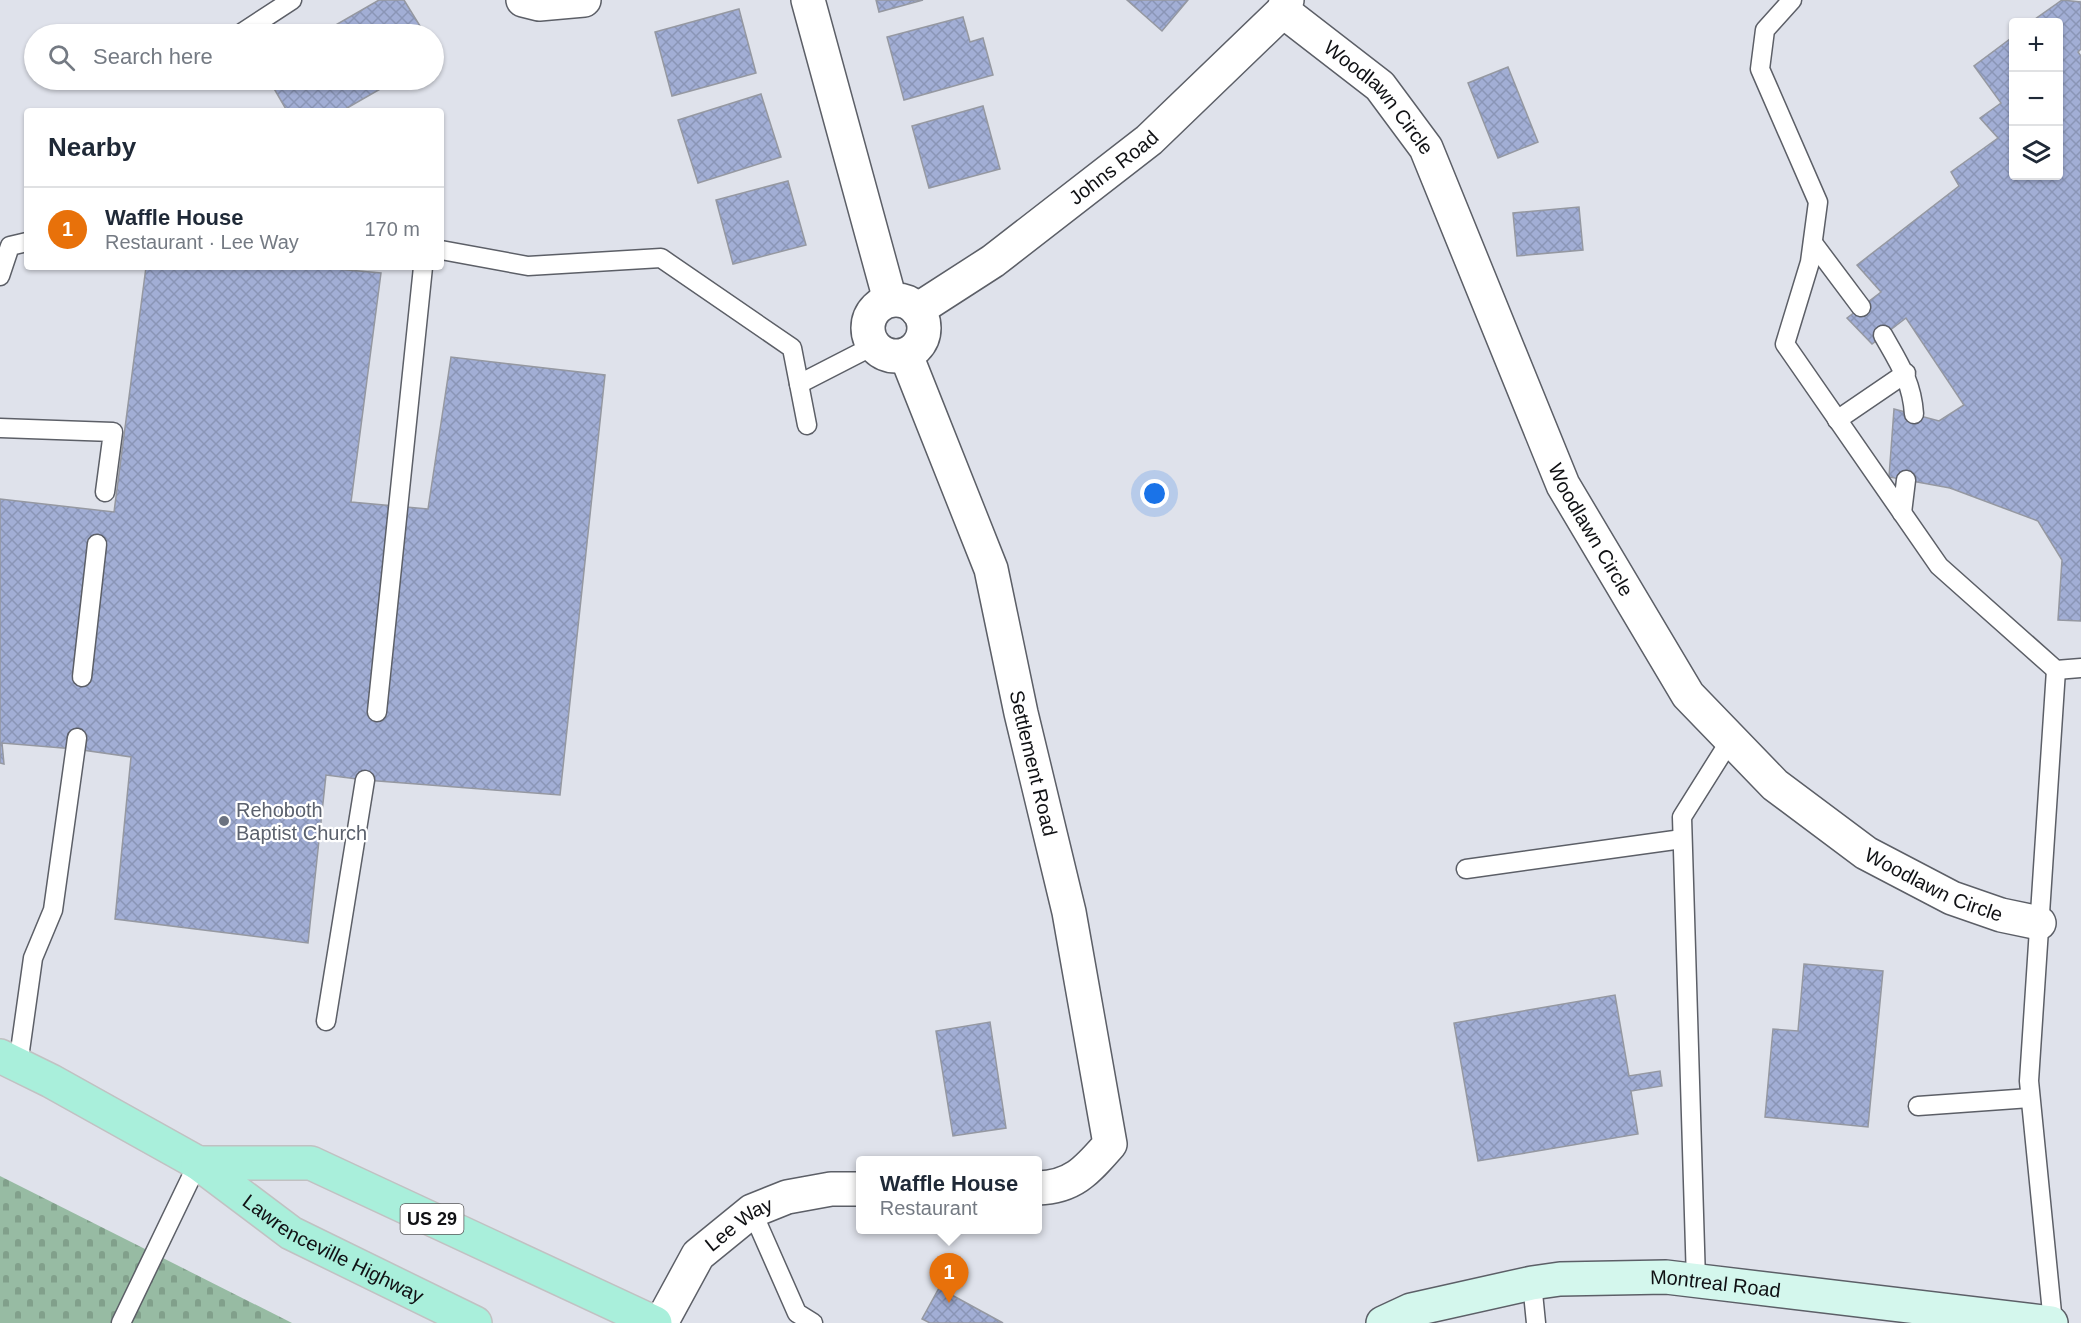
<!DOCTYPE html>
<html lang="en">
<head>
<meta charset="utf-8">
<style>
  :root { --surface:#fff; --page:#f2f2f3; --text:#1f2937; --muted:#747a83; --line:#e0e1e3; --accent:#ea580c }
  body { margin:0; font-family:Arial,sans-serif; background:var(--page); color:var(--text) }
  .controls { position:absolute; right:18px; top:18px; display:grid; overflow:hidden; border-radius:6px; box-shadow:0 2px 4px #0004 }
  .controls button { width:54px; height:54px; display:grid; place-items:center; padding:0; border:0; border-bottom:2px solid var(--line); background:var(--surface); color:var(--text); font:30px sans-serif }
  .you { position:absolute; left:1155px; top:494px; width:21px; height:21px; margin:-15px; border:4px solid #fff; border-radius:50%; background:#1a73e8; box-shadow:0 0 0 9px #1a73e833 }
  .badge { display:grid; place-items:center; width:39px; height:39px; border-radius:50%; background:var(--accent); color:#fff; font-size:20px; font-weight:700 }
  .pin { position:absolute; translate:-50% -50px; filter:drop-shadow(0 2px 3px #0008) }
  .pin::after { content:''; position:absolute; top:32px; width:21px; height:18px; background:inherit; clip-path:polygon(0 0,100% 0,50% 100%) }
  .popup { position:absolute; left:856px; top:1156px; width:186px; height:78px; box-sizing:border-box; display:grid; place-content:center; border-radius:6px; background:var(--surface); filter:drop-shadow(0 2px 4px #0005); font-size:20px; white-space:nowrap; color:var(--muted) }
  .popup b { font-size:22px; color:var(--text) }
  .popup::after { content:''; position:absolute; left:50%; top:100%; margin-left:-12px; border:12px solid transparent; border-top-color:var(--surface) }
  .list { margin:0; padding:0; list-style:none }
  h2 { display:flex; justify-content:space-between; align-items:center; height:78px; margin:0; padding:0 24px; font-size:26px }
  h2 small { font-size:20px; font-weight:400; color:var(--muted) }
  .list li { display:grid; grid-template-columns:39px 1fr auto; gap:18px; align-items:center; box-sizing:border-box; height:84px; padding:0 24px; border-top:2px solid var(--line) }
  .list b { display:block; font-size:22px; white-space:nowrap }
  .list p { margin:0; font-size:20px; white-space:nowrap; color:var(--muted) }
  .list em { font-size:20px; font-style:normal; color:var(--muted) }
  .icon { flex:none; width:33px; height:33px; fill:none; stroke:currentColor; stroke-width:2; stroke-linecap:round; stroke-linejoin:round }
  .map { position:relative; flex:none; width:2081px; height:1323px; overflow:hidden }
  .search { position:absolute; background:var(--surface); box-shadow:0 2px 4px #0004; left:24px; top:24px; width:420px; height:66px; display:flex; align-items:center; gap:15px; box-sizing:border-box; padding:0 21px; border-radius:33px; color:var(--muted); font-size:22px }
  .panel { position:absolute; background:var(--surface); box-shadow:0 2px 4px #0004; left:24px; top:108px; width:420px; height:162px; border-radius:6px }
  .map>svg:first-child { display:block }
  .cemetery { fill:url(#cemetery-stones) }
  .building { fill:url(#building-cross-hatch); stroke:#9598a1; stroke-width:1.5 }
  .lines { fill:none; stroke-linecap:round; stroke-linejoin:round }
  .lane-casing { stroke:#5c5f67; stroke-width:21 }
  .street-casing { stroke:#5c5f67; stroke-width:36 }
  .secondary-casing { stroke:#5c5f67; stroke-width:36 }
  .primary-casing { stroke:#c1c1c2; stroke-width:36 }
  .lane { stroke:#fff; stroke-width:18 }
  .street { stroke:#fff; stroke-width:33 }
  .secondary { stroke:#d4f7ed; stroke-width:33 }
  .primary { stroke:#a9efdb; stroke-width:33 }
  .worship-dot { fill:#6b7280; stroke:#fff; stroke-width:2 }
  .labels { text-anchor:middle; stroke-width:4.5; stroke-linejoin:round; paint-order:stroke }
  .shield { fill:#fff; stroke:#58585a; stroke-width:1.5 }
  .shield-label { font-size:18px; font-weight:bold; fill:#101114 }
  .street-label { font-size:20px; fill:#101114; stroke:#fff }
  .worship-label { font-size:20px; fill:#5b616d; stroke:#fff; text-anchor:start }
</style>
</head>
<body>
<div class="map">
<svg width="2081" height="1323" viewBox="0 0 2081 1323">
  <defs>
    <pattern id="cemetery-stones" width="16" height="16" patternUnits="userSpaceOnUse" patternTransform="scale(1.5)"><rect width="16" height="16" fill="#97bba3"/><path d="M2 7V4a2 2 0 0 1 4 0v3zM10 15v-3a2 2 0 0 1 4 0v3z" fill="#81a08b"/></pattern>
    <pattern id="building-cross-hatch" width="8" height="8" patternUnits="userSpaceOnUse" patternTransform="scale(1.5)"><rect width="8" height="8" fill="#a2aed5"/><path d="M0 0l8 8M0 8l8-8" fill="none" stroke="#8a95b6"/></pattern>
  </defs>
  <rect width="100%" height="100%" fill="#dfe2eb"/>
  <!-- cemetery -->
  <polygon class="cemetery" points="0,1176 292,1323 0,1323"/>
  <!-- building -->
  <g class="building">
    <polygon points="379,0 404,0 425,34 320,34"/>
    <polygon points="876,0 923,0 879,12"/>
    <polygon points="1127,0 1188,0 1162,31"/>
    <polygon points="2062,0 2081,2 2081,49 2078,52 2081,56 2081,621 2058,620 2062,560 2038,521 1950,488 1889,477 1894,409 1939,421 1964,405 1906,318 1872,344 1847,318 1881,292 1857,265 1959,186 1951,172 1998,138 1980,118 2001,103 1974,66 2014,36 2014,176 2058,176 2058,22 2031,22"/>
    <polygon points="739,9 756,73 672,96 655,32"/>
    <polygon points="963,17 970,42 983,38 993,75 904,100 887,37"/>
    <polygon points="1508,67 1538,142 1498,158 1468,83"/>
    <polygon points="269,80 396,80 342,111 287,111"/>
    <polygon points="761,94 781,157 698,183 678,120"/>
    <polygon points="983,106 1000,169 929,188 912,126"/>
    <polygon points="788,181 806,245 733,264 716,200"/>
    <polygon points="1579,207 1583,250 1517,256 1513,213"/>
    <polygon points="146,267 314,267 381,273 351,502 428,509 451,357 605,375 560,795 365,780 326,775 308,943 115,919 131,757 75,749 2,743 4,764 0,763 0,499 114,512"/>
    <polygon points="1804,964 1883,971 1868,1127 1765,1117 1773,1029 1798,1031"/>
    <polygon points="1615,995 1629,1076 1660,1071 1662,1086 1631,1091 1638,1134 1478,1161 1454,1023"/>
    <polygon points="990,1022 1006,1128 953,1136 936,1031"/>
    <polygon points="939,1288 1003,1323 930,1323 922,1319"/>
  </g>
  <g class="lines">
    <!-- lane casing -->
    <g class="lane-casing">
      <g id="lane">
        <polyline points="1792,0 1765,30 1760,69 1818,202 1810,262 1785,344 1939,566 2056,670 2081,668"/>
        <polyline points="240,34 292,0"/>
        <polyline points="1813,243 1861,307"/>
        <polyline points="441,250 528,266 661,258 792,348 807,425"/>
        <polyline points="0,276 10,246 27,242"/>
        <path d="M1883 335C1899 363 1912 382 1914 414"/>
        <polyline points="799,384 873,346"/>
        <polyline points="1837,420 1906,373"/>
        <polyline points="0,428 113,432 105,492"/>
        <polyline points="1902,513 1906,480"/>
        <polyline points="82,677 97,544"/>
        <polyline points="377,712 423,267"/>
        <polyline points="1466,869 1682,839"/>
        <polyline points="326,1021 365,780"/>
        <polyline points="18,1065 33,958 53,910 77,738"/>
        <polyline points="1918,1106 2030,1098"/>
        <polyline points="752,1211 797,1313 813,1323"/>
        <polyline points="1696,1281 1682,817 1731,739"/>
        <polyline points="1532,1283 1536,1323"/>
        <polyline points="121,1323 198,1163"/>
        <polyline points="2053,1323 2029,1081 2056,670"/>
      </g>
    </g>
    <!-- street casing -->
    <g class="street-casing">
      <g id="street">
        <polyline points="523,0 539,4 584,0"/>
        <polyline points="808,0 890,300"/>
        <path id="s1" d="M1283 11 1380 86 1426 148 1563 485 1688 695 1775 785 1866 853 1952 898 2001 915 2039 923"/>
        <circle cx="896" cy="328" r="28"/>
        <path id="s2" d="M917 310 993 261 1149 140 1283 11 1287 0"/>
        <path id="s3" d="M906 355 991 569 1021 713 1069 912 1110 1144C1088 1169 1074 1187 1038 1188"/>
        <path id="s4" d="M661 1323 698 1255 752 1211 787 1197 831 1189H860"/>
      </g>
    </g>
    <!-- secondary casing -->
    <g class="secondary-casing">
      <g id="secondary">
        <path id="s5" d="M1383 1323 1411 1310 1532 1283 1560 1279 1666 1277 2051 1323"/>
      </g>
    </g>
    <!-- primary casing -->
    <g class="primary-casing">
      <g id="primary">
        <path id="s6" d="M0 1056 51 1081 198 1163 291 1233 475 1323"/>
        <polyline points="198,1163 311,1163 655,1323"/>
      </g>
    </g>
    <!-- lane -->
    <use href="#lane" class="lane"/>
    <!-- street -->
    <use href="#street" class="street"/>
    <!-- secondary -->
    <use href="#secondary" class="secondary"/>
    <!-- primary -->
    <use href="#primary" class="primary"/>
  </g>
  <!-- markers -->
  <circle class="worship-dot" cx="224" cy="821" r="6"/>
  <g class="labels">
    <!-- shield labels -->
    <rect class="shield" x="400.5" y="1204" width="63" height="30" rx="4.5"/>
    <g class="shield-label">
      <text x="432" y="1225">US 29</text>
    </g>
    <!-- street labels -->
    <g class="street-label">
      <text dy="7" stroke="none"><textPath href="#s1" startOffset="130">Woodlawn Circle</textPath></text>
      <text dy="7" stroke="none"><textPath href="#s2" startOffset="243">Johns Road</textPath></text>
      <text dy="7" stroke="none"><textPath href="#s1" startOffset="616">Woodlawn Circle</textPath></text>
      <text dy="7" stroke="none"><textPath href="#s3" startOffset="429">Settlement Road</textPath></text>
      <text dy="7" stroke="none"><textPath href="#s1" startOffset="1122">Woodlawn Circle</textPath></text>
      <text dy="7" stroke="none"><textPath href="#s4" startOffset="129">Lee Way</textPath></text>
      <text dy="7" stroke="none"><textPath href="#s6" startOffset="386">Lawrenceville Highway</textPath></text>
      <text dy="7" stroke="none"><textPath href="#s5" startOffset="339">Montreal Road</textPath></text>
    </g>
    <!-- worship labels -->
    <g class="worship-label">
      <text x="236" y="817">Rehoboth<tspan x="236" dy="23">Baptist Church</tspan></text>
    </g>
  </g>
</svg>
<div class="controls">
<button>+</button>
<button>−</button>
<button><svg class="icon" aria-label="layers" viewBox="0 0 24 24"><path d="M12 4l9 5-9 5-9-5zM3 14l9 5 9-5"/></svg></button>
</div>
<div class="you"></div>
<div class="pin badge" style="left:949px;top:1303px;background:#e8710a">1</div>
<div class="popup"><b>Waffle House</b>Restaurant</div>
<div class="search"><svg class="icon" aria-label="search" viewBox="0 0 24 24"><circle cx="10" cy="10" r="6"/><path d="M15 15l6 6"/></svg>Search here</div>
<section class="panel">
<h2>Nearby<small></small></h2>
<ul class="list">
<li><span class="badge" style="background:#e8710a">1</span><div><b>Waffle House</b><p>Restaurant · Lee Way</p></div><em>170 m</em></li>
</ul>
</section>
</div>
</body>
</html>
